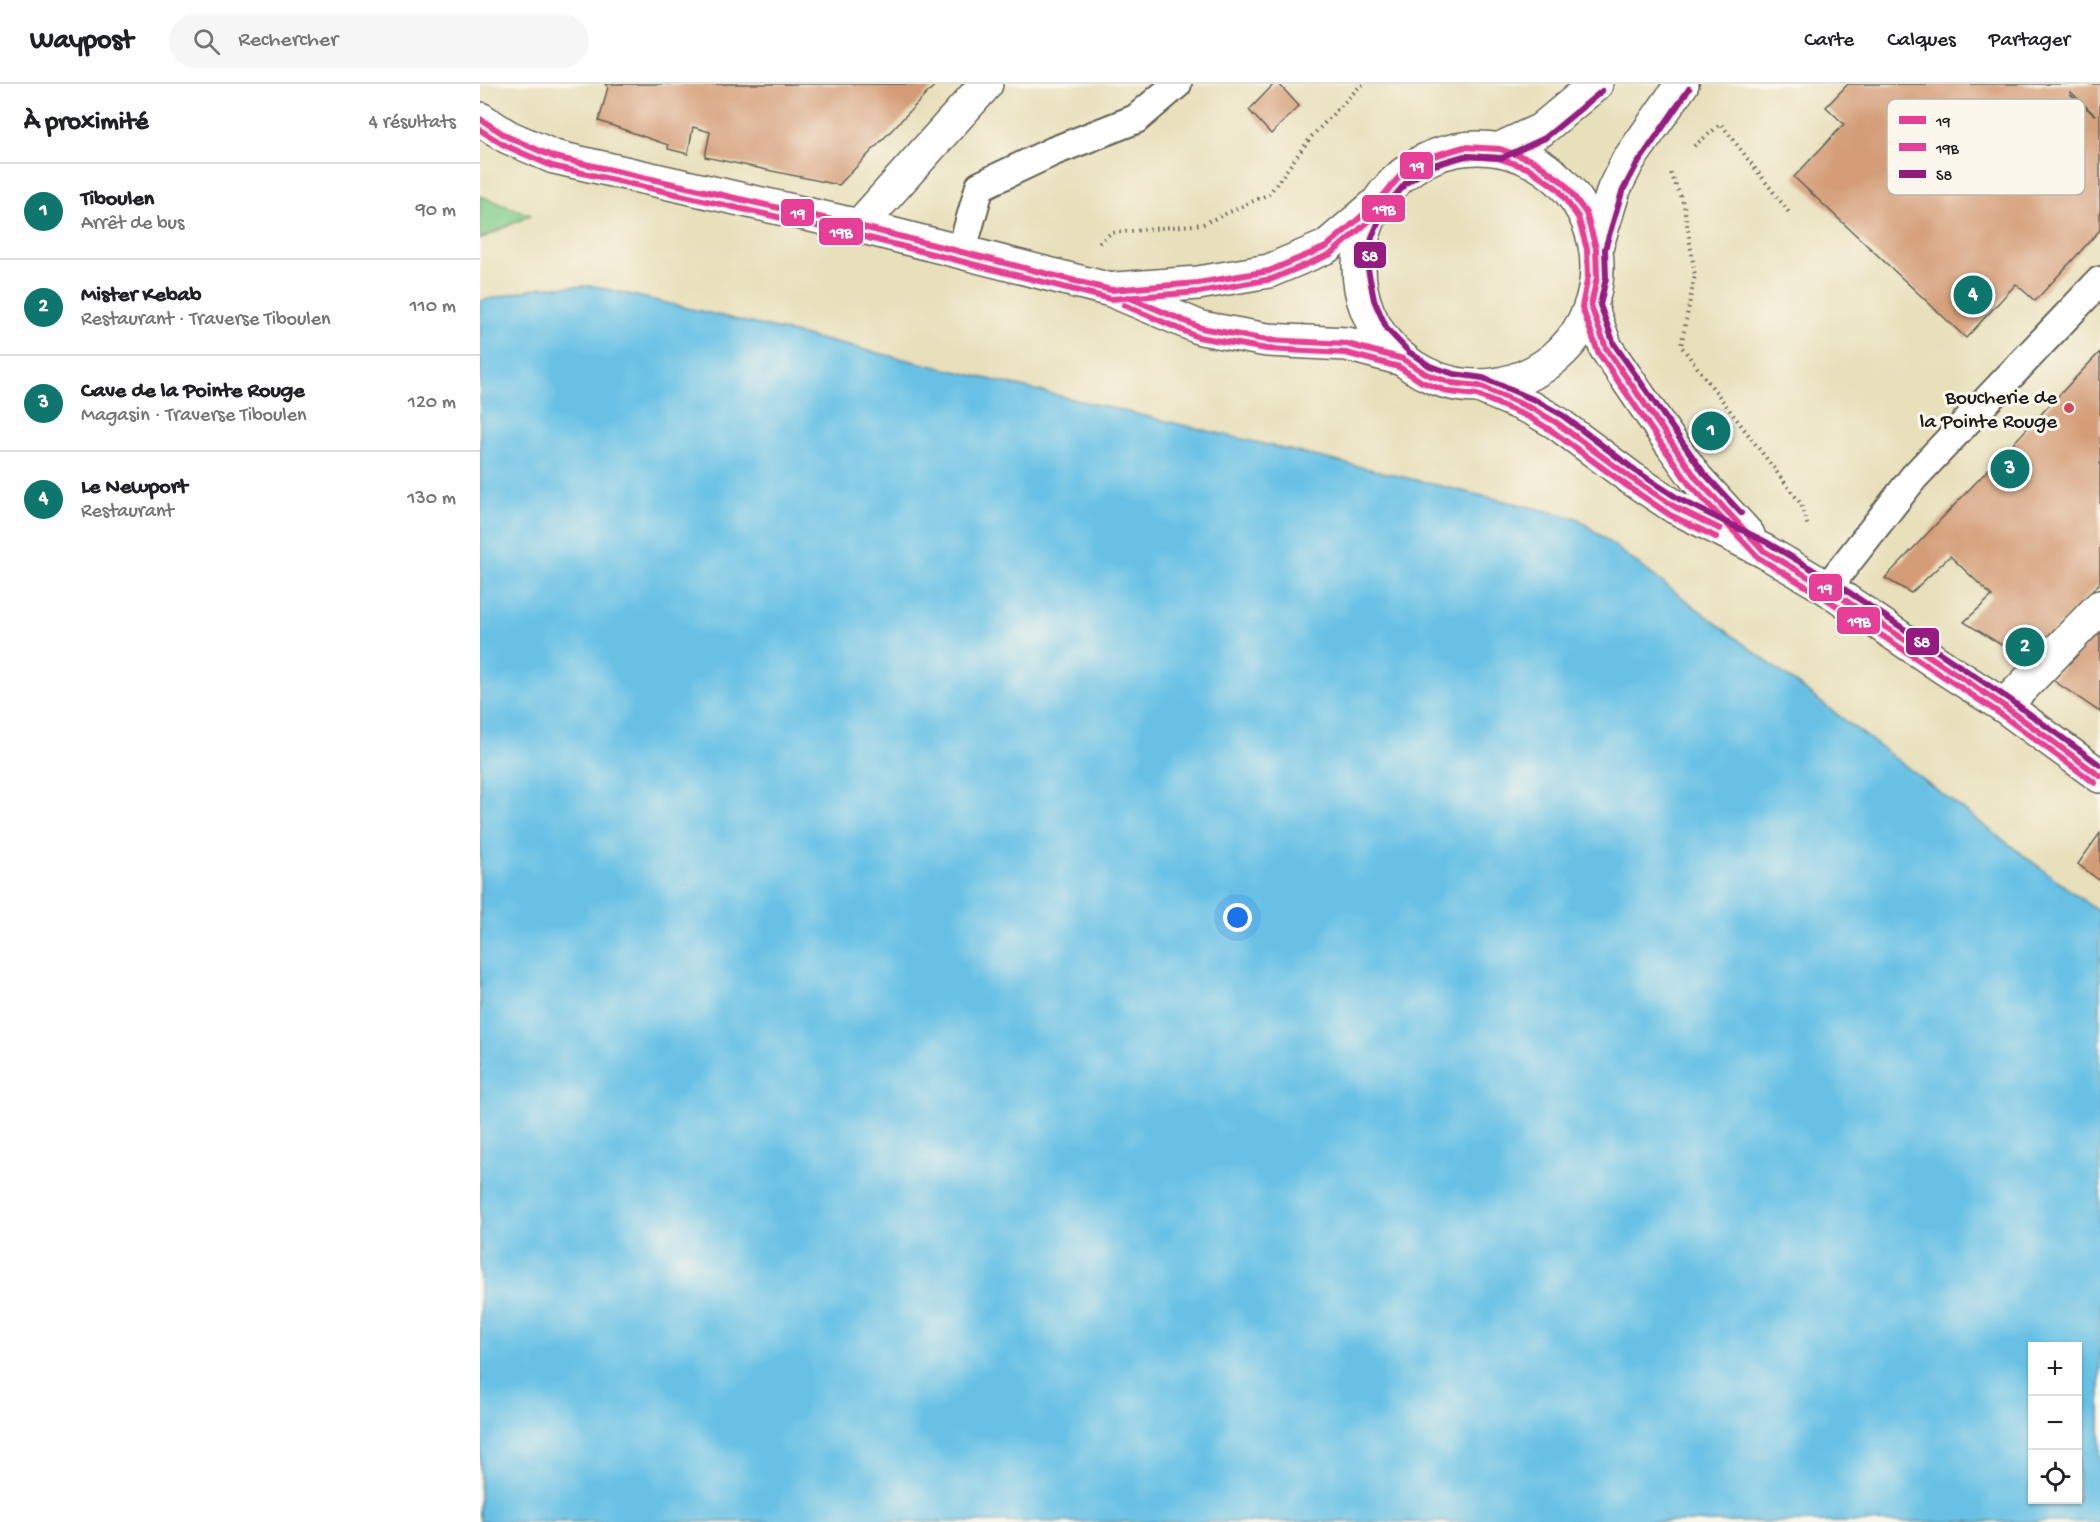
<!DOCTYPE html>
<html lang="fr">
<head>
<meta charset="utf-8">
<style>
  :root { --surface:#fff; --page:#f6f6f6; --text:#202124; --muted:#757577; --line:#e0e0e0; --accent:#0f766e }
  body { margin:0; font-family:"Gochi Hand",sans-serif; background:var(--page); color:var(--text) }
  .controls { position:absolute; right:18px; bottom:18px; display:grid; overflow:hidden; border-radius:0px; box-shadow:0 2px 4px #0004 }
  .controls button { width:54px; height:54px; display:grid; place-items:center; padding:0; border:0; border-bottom:2px solid var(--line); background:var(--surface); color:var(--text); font:30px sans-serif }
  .you { position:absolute; left:758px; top:834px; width:21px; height:21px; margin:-15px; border:4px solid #fff; border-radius:50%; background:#1a73e8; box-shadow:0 0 0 9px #1a73e833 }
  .badge { display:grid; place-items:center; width:39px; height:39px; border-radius:50%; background:var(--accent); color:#fff; font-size:20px; font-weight:700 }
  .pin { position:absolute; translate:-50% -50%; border:3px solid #fff; box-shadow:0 2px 6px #0006 }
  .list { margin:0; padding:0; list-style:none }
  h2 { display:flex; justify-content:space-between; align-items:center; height:78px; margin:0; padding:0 24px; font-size:26px }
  h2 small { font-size:20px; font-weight:400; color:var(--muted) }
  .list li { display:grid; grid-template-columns:39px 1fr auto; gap:18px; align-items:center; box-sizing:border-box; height:96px; padding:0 24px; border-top:2px solid var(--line) }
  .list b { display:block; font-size:22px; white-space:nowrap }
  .list p { margin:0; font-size:20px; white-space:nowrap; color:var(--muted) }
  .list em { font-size:20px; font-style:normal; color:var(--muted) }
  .icon { flex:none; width:33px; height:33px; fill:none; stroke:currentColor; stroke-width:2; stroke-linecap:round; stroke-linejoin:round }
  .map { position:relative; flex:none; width:1620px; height:1438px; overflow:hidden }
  header { display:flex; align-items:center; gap:36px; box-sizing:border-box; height:84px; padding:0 30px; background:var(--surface); border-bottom:2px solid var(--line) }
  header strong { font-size:28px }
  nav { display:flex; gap:33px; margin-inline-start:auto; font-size:21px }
  .search { width:420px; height:54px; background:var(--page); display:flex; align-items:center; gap:15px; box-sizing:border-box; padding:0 21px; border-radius:33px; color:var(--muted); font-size:22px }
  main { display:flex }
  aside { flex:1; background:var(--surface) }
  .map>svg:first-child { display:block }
  .green { fill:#81cb89; stroke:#4e7452; stroke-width:1.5 }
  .water { fill:#68c1e5; stroke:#426e80; stroke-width:1.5; fill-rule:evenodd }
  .building { fill:#d49d77; fill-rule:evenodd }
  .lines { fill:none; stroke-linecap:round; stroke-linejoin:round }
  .lane-casing { stroke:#636154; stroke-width:32 }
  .street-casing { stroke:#636154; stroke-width:36 }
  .secondary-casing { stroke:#636154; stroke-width:36 }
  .path { stroke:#636154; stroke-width:4; stroke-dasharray:1.5 4.5; stroke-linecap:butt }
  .lane { stroke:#fff; stroke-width:28 }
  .street { stroke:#fff; stroke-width:33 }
  .secondary { stroke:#fff; stroke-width:33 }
  .bus-1-casing { stroke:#fbf7ec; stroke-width:10 }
  .bus-2-casing { stroke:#fbf7ec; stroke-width:10 }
  .bus-3-casing { stroke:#fbf7ec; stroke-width:10 }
  .bus-1 { stroke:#e53f97; stroke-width:6 }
  .bus-2 { stroke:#e53f97; stroke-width:6 }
  .bus-3 { stroke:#951b81; stroke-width:6 }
  .poi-dot { fill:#d1495b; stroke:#fbf7ec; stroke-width:2 }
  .labels { text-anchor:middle; stroke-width:6; stroke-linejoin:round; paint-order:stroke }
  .poi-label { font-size:21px; fill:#1c1c1c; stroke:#fbf7ec; text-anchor:end }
  .key { fill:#fbf7ec; stroke:#b8b5ae; stroke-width:1.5 }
  .key-label { font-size:16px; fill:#1c1c1c }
  .line-badge { stroke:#fbf7ec; stroke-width:2 }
  .badge-label { font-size:16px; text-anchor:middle; font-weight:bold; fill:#fff }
</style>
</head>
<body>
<header>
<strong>Waypost</strong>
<div class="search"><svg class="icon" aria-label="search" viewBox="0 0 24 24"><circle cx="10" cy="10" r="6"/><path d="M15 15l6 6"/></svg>Rechercher</div>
<nav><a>Carte</a><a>Calques</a><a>Partager</a></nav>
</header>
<main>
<aside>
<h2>À proximité<small>4 résultats</small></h2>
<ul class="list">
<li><span class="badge">1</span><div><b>Tiboulen</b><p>Arrêt de bus</p></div><em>90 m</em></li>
<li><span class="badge">2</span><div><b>Mister Kebab</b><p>Restaurant · Traverse Tiboulen</p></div><em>110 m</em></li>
<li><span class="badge">3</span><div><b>Cave de la Pointe Rouge</b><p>Magasin · Traverse Tiboulen</p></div><em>120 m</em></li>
<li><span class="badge">4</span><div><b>Le Newport</b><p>Restaurant</p></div><em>130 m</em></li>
</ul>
</aside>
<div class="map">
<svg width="1620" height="1438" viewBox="0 0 1620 1438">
  <rect width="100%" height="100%" fill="#fbf7ec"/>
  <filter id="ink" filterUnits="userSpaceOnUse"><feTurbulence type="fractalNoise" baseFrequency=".0167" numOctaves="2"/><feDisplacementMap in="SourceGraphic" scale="12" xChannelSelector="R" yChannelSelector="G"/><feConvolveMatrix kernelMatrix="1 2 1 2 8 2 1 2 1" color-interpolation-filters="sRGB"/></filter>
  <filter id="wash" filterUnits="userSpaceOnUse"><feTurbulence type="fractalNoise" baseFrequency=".008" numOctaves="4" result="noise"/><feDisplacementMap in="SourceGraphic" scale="24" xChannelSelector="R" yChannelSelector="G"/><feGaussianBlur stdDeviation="1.35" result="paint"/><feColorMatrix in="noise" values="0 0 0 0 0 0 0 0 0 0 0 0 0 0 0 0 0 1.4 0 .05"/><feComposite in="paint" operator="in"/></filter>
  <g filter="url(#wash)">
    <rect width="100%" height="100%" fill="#e8e0bb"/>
    <!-- green -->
    <polygon class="green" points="0,112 51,131 0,155"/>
    <!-- water -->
    <path class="water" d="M114 202 1097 434 1620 829V1438H0V217L62 203ZM1552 1262H1598V1416H1552Z"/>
    <g id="blocks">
      <!-- building -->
      <g class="building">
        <polygon points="125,0 456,0 359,101 225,73 230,48 213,43 208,70 188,65 188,61 119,37 128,3"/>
        <polygon points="794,0 799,0 819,22 791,50 769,26"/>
        <path d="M1368 0H1620V146L1555 217 1536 200 1486 254 1314 93 1364 40 1346 23ZM1591 8 1615 31H1614L1590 10Z"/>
        <polygon points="1620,268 1620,499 1546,576 1484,538 1512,512 1470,472 1431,509 1405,494"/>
        <polygon points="1620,547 1620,628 1571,595"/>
        <polygon points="1620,749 1620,797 1598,780"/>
      </g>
    </g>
  </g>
  <g filter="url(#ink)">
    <use href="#blocks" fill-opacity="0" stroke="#636154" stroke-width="1.5"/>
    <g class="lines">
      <!-- lane casing -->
      <g class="lane-casing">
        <g id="lane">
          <polyline points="481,169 500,102 574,67 656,35 697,0"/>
          <polyline points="1347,504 1434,393 1620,197"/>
        </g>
      </g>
      <!-- street casing -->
      <g class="street-casing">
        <g id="street">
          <polyline points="379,142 506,0"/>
          <polyline points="1524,622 1620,523"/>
        </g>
      </g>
      <!-- secondary casing -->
      <g class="secondary-casing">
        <g id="secondary">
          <polyline points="0,35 28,53 74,73 379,142 631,206 721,244 787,256 867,260 923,275"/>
          <circle cx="998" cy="183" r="119"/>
          <polyline points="1020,65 1061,46 1116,0"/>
          <polyline points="1116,164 1134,105 1148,77 1202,0"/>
          <polyline points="636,205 718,199 789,187 846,163 893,123"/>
          <polyline points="1111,222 1126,264 1193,362 1216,394 1268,451"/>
          <polyline points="999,302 1053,325 1077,339 1151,394 1195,423 1284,467 1347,504 1466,585 1524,622 1620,692"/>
        </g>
      </g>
      <!-- path -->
      <g class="path">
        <polyline points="1214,62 1241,40 1311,131"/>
        <polyline points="1191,89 1204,121 1215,191 1201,262 1321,420 1328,443"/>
        <polyline points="619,159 631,149 723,140 789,110 831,53 880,2 886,0"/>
      </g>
      <!-- lane -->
      <use href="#lane" class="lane"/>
      <!-- street -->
      <use href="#street" class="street"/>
      <!-- secondary -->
      <use href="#secondary" class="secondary"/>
      <!-- bus-1 casing -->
      <g class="bus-1-casing">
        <g id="bus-1">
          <polyline points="0,35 28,53 74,73 379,142 631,206 718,199 789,187 846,163 897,119 920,92 950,73 984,63 1020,65 1054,77 1084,99 1106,129 1116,164 1117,193 1111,222 1126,264 1216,394 1284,467 1347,504 1524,622 1620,692"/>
          <polyline points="648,213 721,244 787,256 867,260 923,275 946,290 972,299 999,302 1053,325 1077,339 1151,394 1195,423 1240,445"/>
        </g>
      </g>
      <!-- bus-2 casing -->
      <g class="bus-2-casing">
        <g id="bus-2">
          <polyline points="0,46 24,61 72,82 377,151 631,215 719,208 792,195 851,170 903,125 926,99 954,81 985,72 1018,74 1050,85 1078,105 1098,133 1107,165 1108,192 1102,223 1118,268 1209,400 1279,474 1342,512 1519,629 1615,699"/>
          <polyline points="644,221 718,253 787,265 866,269 919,283 942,298 969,308 997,311 1049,333 1072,347 1146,401 1190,431 1236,453"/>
        </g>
      </g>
      <!-- bus-3 casing -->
      <g class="bus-3-casing">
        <g id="bus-3">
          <polyline points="1209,5 1156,82 1142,108 1125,165 1126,194 1120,221 1134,260 1223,388 1261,429"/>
          <polyline points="1122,7 1065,54 1022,74 985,72 954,81 926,99 905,124 892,153 888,185 894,216 907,245 929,268 950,282 974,290 1003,294 1057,317 1082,331 1156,387 1199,415 1288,459 1352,497 1529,615 1620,681"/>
        </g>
      </g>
      <!-- bus-1 -->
      <use href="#bus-1" class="bus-1"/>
      <!-- bus-2 -->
      <use href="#bus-2" class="bus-2"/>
      <!-- bus-3 -->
      <use href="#bus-3" class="bus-3"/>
    </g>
  </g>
  <!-- markers -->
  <circle class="poi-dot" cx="1589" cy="324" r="6"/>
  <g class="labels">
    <!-- poi labels -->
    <g class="poi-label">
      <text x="1577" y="319">Boucherie de<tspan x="1577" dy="24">la Pointe Rouge</tspan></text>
    </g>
  </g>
  <!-- legend -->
  <rect x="1407" y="15" width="198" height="96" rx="9" class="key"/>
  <rect x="1419" y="32" width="27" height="8" fill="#e53f97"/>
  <rect x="1419" y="59" width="27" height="8" fill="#e53f97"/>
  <rect x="1419" y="86" width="27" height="8" fill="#951b81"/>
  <g class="key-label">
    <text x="1456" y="42">19</text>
    <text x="1456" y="69">19B</text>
    <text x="1456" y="96">S8</text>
  </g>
  <g class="line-badge">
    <rect x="919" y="67" width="35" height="29" rx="6" fill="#e53f97"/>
    <rect x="881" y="110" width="45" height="29" rx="6" fill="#e53f97"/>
    <rect x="300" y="114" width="35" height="29" rx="6" fill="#e53f97"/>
    <rect x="338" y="133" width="46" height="29" rx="6" fill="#e53f97"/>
    <rect x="873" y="157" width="34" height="28" rx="6" fill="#951b81"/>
    <rect x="1328" y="489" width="35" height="29" rx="6" fill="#e53f97"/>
    <rect x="1356" y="522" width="45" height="29" rx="6" fill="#e53f97"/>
    <rect x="1425" y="543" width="35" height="29" rx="6" fill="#951b81"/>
  </g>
  <g class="badge-label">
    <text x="937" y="87">19</text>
    <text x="904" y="130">19B</text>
    <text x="318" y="134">19</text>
    <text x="361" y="153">19B</text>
    <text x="890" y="177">S8</text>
    <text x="1345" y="509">19</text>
    <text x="1379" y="542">19B</text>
    <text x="1442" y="563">S8</text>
  </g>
</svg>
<div class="controls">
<button>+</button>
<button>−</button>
<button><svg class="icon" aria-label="locate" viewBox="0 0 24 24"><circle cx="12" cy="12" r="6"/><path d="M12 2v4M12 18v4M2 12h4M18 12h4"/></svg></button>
</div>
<div class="you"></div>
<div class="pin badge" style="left:1231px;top:347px">1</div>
<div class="pin badge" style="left:1545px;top:563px">2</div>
<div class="pin badge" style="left:1530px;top:385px">3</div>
<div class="pin badge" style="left:1493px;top:211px">4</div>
</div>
</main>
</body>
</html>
